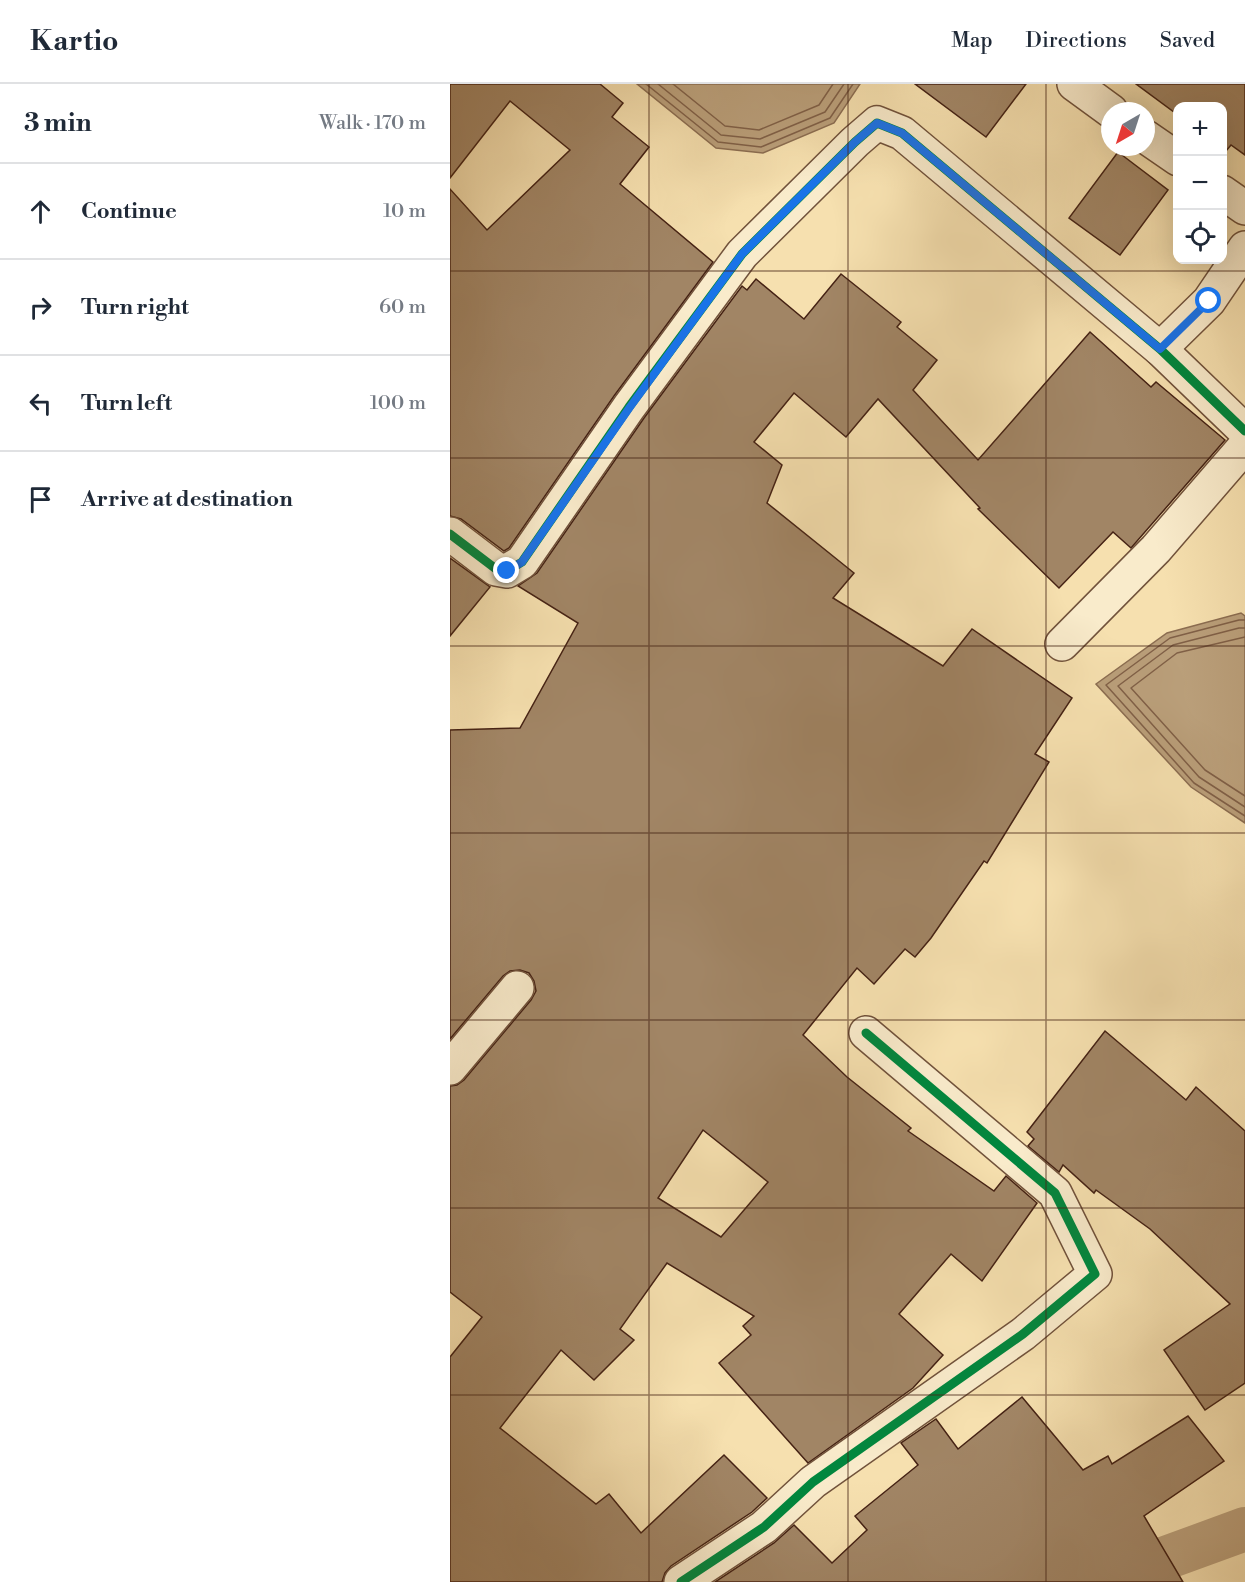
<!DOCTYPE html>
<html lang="en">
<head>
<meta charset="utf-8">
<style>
  :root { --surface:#fff; --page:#f2f2f3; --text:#1f2937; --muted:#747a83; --line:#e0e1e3 }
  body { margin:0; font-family:"Libre Bodoni",serif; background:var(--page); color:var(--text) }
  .controls { position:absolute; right:18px; top:18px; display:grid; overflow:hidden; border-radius:12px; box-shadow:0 6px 24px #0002 }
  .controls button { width:54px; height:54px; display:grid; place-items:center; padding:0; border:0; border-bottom:2px solid var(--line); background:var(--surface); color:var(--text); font:30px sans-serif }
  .compass { position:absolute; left:651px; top:18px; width:54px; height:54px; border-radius:50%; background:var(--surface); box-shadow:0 6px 24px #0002; rotate:219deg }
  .stop { position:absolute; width:18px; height:18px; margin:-14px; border:4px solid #1a73e8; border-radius:50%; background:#fff }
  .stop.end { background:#1a73e8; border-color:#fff; box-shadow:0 2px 6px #0008 }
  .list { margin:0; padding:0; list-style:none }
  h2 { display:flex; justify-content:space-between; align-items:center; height:78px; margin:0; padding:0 24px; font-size:26px }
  h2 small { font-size:20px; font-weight:400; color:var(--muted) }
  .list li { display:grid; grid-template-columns:39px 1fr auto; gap:18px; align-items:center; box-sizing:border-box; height:96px; padding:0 24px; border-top:2px solid var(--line) }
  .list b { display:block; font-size:22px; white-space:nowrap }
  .list em { font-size:20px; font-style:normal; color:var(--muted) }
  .icon { flex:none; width:33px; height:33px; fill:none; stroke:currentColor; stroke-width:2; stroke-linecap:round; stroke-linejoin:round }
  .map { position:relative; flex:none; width:795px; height:1498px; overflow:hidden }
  header { display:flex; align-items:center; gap:36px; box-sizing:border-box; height:84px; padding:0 30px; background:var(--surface); border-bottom:2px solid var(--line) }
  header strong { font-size:28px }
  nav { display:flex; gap:33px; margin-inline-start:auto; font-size:21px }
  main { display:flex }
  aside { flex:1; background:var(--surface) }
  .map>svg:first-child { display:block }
  .water { fill:#ba9f7a; stroke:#8b6d51; stroke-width:1.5 }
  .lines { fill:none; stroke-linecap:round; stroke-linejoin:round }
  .shore { stroke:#806047; stroke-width:1.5 }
  .canal { stroke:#ba9f7a; stroke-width:44 }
  .building { fill:#a18565; stroke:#452214; stroke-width:1.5; fill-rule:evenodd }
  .street-casing { stroke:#71523b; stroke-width:36 }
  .street { stroke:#f9ebcb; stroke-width:33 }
  .cycleway-casing { stroke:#f9ebcb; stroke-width:13 }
  .cycleway { stroke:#00873e; stroke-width:9 }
  .route { stroke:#1a73e8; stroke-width:8 }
  .grid { fill:none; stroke:#452214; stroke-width:1.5; stroke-opacity:0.55 }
</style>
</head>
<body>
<header>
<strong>Kartio</strong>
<nav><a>Map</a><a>Directions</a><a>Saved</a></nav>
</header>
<main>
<aside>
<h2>3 min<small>Walk · 170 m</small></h2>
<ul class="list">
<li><svg class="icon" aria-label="ahead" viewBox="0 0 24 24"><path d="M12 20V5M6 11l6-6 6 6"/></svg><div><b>Continue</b></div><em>10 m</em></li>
<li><svg class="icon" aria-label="right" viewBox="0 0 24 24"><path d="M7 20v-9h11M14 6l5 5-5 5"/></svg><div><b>Turn right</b></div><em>60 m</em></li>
<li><svg class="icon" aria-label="left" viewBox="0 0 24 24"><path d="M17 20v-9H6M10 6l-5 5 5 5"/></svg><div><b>Turn left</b></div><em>100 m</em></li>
<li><svg class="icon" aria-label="arrive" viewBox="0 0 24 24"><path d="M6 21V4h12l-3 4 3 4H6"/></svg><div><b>Arrive at destination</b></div></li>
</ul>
</aside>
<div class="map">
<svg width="795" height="1498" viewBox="0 0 795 1498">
  <rect width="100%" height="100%" fill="#f6e0af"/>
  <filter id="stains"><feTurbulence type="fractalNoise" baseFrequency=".00333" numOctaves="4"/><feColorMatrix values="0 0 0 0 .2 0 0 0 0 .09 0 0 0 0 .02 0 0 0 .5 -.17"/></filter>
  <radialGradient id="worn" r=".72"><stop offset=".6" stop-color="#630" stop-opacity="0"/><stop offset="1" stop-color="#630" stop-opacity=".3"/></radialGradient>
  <!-- water -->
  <g class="water">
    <polygon points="187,0 410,0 384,39 313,69 266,64"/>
    <polygon points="791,529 795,532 795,739 741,703 646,600 717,549"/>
  </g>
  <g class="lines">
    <!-- shore -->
    <g class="shore">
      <polyline points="196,0 268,58 311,63 380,34 403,0"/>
      <polyline points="208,0 271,51 310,55 375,28 394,0"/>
      <polyline points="223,0 275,42 309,46 369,21 383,0"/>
      <polyline points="795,536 789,536 720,554 656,601 744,699 795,732"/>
      <polyline points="795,544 789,544 723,561 668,602 749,693 795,723"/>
      <polyline points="795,553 727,569 681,604 755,686 795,712"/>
    </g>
    <!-- canal -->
    <polyline class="canal" points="650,1498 795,1445"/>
  </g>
  <!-- building -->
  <g class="building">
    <polygon points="0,0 150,0 173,19 162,33 199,63 170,100 263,178 164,312 59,464 54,467 11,435 0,432 0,105 37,146 120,66 60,17 0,94"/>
    <polygon points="465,0 576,0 536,53"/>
    <polygon points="686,0 795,0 795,71 781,61 776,67 772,64 772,22 728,22 728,31"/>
    <polygon points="668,68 718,106 670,171 619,134"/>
    <path d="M391 190 451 238 447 243 487 276 463 306 528 376 640 248 701 303 706 298 775 356 681 464 663 448 609 504 528 425 530 424 428 315 396 353 344 309 304 358 332 381 317 419 404 489 383 514 493 582 522 545 622 614 585 670 599 678 537 779 534 777 481 854 465 873 455 865 424 900 407 884 353 951 397 993 461 1044 458 1047 544 1107 556 1092 587 1119 532 1197 501 1170 449 1230 493 1271 463 1304 358 1379 269 1279 301 1251 293 1242 304 1232 217 1179 170 1245 184 1256 144 1296 111 1266 50 1344 146 1420 159 1410 191 1449 274 1371 317 1414 302 1428 221 1482 215 1489 212 1498H0V1273L32 1233 0 1208V1002L7 1001 14 996 81 916 86 907 84 897 79 889 70 886 60 887 53 892 0 955V646L70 644 128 539 68 502 87 489 194 334 292 202 297 206 306 195 354 235ZM253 1046 318 1098 271 1153 208 1114Z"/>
    <polygon points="0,474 40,503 0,552"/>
    <polygon points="655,947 736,1016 746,1003 795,1047 795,1299 755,1326 714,1266 780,1220 700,1145 646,1106 644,1109 613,1081 609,1088 578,1062 584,1055 577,1048"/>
    <polygon points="572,1313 633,1386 658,1372 662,1380 738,1332 774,1377 694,1432 733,1498 265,1498 324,1459 344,1441 382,1479 417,1446 405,1432 468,1381 451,1359 486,1335 508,1365"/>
  </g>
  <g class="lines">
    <!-- street casing -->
    <g class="street-casing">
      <g id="street">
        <polyline points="624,0 661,27"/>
        <polyline points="696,53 728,75"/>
        <polyline points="772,108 795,124"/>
        <polyline points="710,265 759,217 795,164"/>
        <polyline points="0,450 46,485 57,487 72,478 179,323 292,170 405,58 427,39 452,49 710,265 795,347"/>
        <polyline points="612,560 706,465 795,362"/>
        <polyline points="0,984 67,904"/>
        <polyline points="231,1498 314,1443 363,1398 573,1250 645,1190 605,1109 416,949"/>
      </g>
    </g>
    <!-- street -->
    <use href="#street" class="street"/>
    <!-- cycleway casing -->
    <g class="cycleway-casing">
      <g id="cycleway">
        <polyline points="0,450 46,485 57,487 72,478 179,323 292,170 405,58 427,39 452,49 710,265 795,347"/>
        <polyline points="231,1498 314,1443 363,1398 573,1250 645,1190 605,1109 416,949"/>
      </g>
    </g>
    <!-- cycleway -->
    <use href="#cycleway" class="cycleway"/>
  </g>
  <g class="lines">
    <!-- route -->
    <polyline class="route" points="57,487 72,478 180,323 292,170 405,58 427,39 452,49 710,265 759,217"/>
  </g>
  <!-- grid -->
  <path class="grid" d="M199 0V1498M398 0V1498M596 0V1498M0 187H795M0 374H795M0 562H795M0 749H795M0 936H795M0 1124H795M0 1311H795"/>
  <rect width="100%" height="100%" filter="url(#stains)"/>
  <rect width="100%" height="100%" fill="url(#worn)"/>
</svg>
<div class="controls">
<button>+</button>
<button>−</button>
<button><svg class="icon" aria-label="locate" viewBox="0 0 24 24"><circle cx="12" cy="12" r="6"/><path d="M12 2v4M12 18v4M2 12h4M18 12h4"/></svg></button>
</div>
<svg class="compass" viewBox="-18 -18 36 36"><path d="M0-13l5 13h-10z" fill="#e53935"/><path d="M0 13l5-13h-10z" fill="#747a83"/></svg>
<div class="stop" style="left:759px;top:217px"></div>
<div class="stop end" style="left:57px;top:487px"></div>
</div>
</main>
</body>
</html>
